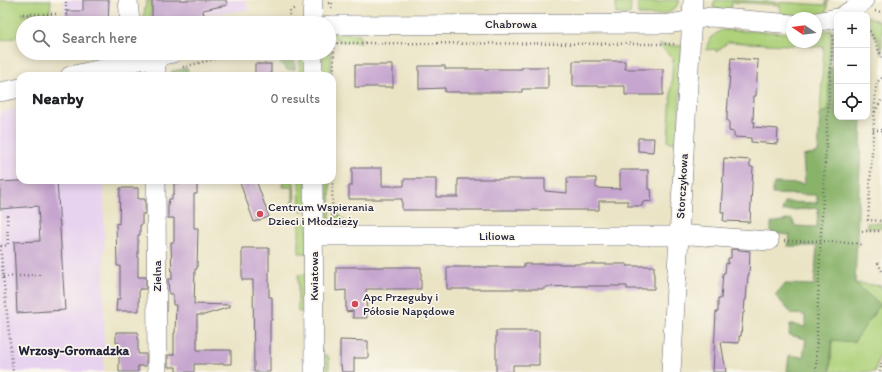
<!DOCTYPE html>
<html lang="en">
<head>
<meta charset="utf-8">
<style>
  :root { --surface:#fff; --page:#f2f2f2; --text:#202124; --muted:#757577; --line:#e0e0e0 }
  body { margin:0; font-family:Itim,sans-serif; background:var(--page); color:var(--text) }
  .controls { position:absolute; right:12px; top:12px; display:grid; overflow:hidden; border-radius:8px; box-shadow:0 2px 10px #0003 }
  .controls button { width:36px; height:36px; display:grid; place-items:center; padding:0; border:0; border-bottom:1px solid var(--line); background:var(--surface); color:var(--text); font:20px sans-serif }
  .compass { position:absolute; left:786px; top:12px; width:36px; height:36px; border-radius:50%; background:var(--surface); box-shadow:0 2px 10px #0003; rotate:283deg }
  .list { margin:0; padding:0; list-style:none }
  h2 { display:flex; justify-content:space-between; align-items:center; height:52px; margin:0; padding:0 16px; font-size:17px }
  h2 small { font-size:13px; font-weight:400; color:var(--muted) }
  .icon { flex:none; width:22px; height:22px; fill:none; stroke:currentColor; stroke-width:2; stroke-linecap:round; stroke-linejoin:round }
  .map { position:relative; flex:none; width:882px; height:372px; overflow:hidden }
  .search { position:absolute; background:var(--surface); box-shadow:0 2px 10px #0003; left:16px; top:16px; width:320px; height:44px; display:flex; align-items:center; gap:10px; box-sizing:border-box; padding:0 14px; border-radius:22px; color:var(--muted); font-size:15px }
  .panel { position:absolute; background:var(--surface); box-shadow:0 2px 10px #0003; left:16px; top:72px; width:320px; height:112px; border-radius:12px }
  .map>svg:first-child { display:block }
  .built { fill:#e7d2ef }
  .green { fill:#aed17a; stroke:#687a5a }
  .forest { fill:#8ab36a; stroke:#566a52 }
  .building { fill:#c6a5cf }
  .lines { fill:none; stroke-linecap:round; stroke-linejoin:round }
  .minor-casing { stroke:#68666b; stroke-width:20 }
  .path { stroke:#68666b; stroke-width:2.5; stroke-dasharray:1 3; stroke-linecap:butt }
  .minor { stroke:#fff; stroke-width:19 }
  .poi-dot { fill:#d1495b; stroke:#fbf7ec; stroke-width:1.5 }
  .labels { text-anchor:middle; stroke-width:3.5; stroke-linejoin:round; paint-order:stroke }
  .street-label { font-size:12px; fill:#22223b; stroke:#fbf7ec }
  .poi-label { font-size:12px; fill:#22223b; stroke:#fbf7ec; text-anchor:start }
  .neighbourhood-label { font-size:13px; font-weight:bold; fill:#22223b; stroke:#fbf7ec }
</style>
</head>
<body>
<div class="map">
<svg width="882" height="372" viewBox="0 0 882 372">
  <rect width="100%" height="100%" fill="#fbf7ec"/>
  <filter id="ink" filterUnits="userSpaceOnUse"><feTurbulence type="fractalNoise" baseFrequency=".025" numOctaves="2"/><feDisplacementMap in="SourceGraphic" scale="8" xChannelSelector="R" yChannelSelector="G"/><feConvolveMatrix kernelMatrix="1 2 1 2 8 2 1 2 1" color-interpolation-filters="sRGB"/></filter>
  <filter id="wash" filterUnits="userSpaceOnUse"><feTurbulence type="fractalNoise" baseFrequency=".012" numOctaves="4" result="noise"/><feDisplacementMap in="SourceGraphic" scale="16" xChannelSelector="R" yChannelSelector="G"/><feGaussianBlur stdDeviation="0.9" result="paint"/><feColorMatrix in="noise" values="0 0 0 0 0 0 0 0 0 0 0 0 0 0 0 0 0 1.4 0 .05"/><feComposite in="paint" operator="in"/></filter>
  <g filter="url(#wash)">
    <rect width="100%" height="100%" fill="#eae4c5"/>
    <!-- built -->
    <g class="built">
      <rect x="64" y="0" width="46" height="23"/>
      <polygon points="152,0 246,0 249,10 204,15 168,23 156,23 152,20"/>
      <polygon points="20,108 20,180 104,180 104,372 0,372 0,112"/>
    </g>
    <!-- green -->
    <g class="green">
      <polygon points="0,0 51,0 50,12 22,13 23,15 50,15 49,18 37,18 37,23 23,23 23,36 0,41"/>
      <polygon points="147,0 151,0 151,20 154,23 143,23 143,17"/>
      <path d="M663 0H680C673 18 654 15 638 15V3L660 2Z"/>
      <polygon points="715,0 736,0 826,5 826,0 828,0 826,16 819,17 780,14 780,5 732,2 731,12 713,8"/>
      <polygon points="616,3 631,3 630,14 616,14"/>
      <polygon points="867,16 882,23 882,54 878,40 867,22"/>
      <path d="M836 28H837V68H833C833 55 830 40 836 28Z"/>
      <polygon points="721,30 792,33 792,42 816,42 816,32 832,30 829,68 829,111 820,113 824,47 728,42 716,52 716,49 706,50 710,38"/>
      <path d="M333 32 360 34 361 42C351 42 335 46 333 32Z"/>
      <polygon points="659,45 682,46 678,142 668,142 673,59"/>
      <polygon points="329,48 331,50 331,76 321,76 322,53 329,53"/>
      <polygon points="300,53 306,53 307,76 300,76"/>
      <polygon points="136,68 144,72 127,76 120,76 119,72"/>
      <polygon points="283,180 294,182 295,209 293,210 293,187 282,187"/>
      <polygon points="299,180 306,180 308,210 300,210"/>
      <path d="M321 180H330V227C316 216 321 196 321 180Z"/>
      <polygon points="335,211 351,227 342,226 337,223"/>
      <rect x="299" y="222" width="9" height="31"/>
      <rect x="867" y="223" width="15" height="5"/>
      <polygon points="308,274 307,311 298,312 298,275"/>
      <polygon points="855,283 882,286 882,345 875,372 830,372 832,340"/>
      <polygon points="327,355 329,358 329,372 320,372 321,356"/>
    </g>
    <!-- forest -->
    <g class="forest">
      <polygon points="271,53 294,53 295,69 287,70"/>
      <polygon points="187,68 190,76 169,76 172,71"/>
      <polygon points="829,68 837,68 837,117 845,117 862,121 855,283 880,305 854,342 832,340 830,372 787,372 789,355 803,357 806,339 789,335 790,324 805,327 805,315 792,314 775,295 785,284 814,285 817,246 788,246 790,235 771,233 771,223 792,219 795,226 817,227 818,208 782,211 785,202 817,203 817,195 772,194 774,183 805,184 803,156 818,153 820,113 829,111"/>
    </g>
    <g id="blocks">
      <!-- building -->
      <g class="building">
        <polygon points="83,0 109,0 108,23 67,23 67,11 83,11"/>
        <polygon points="152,0 226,0 227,5 203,10 204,15 168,23 156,23 152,20"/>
        <polygon points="731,58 758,60 756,96 754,96 753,122 755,122 754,127 778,129 777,144 751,142 751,138 734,137 734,132 729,131 729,121 727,121 727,115"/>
        <polygon points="573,61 625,61 625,69 663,69 663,95 625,95 625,86 573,86"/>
        <rect x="255" y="64" width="16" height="12"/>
        <rect x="355" y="65" width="38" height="22"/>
        <polygon points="419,66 445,66 445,69 522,69 522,67 548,67 548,89 522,89 522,92 445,92 445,88 419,89"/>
        <polygon points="638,138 654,138 653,152 638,151"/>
        <polygon points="724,158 750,160 750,167 753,167 750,222 723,221 724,212 721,212"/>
        <polygon points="352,168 382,168 382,186 404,186 404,179 436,179 436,197 458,197 458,179 545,179 545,191 567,193 567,178 596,178 596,188 620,189 620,170 648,170 648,189 651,189 652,201 643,202 642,206 628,206 628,201 599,201 599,210 402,210 402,199 349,199 349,186 352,186"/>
        <polygon points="36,180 57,180 65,310 17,313 14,242 40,241 38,206 0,209 0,182"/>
        <polygon points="239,180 256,180 269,217 254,222"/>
        <polygon points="174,183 197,183 197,194 194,194 194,228 198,228 197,269 195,269 194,304 230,305 230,307 204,315 197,315 197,350 231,350 231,364 194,364 194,372 176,372 176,367 168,367 168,355 174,355 174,333 175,333 176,305 173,305 173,294 169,294 168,279 172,279 171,242 174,242 174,218 168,218 168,205 169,199 172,199 172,194 174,194"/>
        <polygon points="120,188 138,188 138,199 145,199 145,214 142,214 142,225 140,225 140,235 138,235 138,277 146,277 146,289 139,289 139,311 116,311 117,299 120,299 120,266 117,266 116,223 119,224"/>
        <polygon points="242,248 269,248 269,297 272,297 272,320 270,320 270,372 254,372 253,280 242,280"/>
        <polygon points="731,249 750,251 749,275 748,275 746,300 745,300 744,313 743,313 741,336 739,336 739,343 721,342 726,372 713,372 716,312 718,312 718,299 721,299 723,273 725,273 726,263 728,264 728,258 731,258"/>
        <polygon points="524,264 627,264 627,266 654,266 654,289 627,289 627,286 575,286 545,287 545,289 447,289 447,267 524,267"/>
        <polygon points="336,267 421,267 421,289 366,289 367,318 353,318 353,311 346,312 346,290 336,291"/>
        <polygon points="496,331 539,331 539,365 513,365 513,372 496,372"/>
        <polygon points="116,332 138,332 138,354 146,354 146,366 138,366 138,372 119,372 119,343 116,343"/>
        <polygon points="340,340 368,341 368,358 354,358 354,372 342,372 341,365 340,365"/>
      </g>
    </g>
  </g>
  <g filter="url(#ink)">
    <use href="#blocks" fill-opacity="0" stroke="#68666b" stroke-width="1"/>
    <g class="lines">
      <!-- minor casing -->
      <g class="minor-casing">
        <g id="minor">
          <polyline points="128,0 130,23"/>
          <polyline points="844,15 855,8 864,0"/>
          <polyline points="816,22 837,18"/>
          <polyline points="312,23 313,0"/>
          <polyline points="329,25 669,24 710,17 792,24"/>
          <polyline points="156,57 156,76"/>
          <polyline points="70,76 173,53"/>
          <polyline points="313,76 313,53"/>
          <polyline points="0,92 20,88"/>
          <polyline points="156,180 157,372"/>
          <polyline points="313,180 314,372"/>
          <polyline points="314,236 679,236 690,235 769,241"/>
          <polyline points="671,372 693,0"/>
        </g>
      </g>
      <!-- path -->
      <g class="path">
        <polyline points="328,3 332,3 331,9"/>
        <polyline points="875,11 882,12"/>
        <polyline points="23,14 58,14"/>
        <polyline points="185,19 186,23"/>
        <polyline points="66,23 66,0"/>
        <polyline points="291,23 289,12 296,7"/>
        <polyline points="867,28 871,33 882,58"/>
        <polyline points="332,40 334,44 332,221"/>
        <polyline points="329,43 674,44"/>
        <polyline points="65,56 65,53"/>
        <polyline points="183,67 238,53"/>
        <polyline points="882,78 877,82 876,86 868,220 882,221"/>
        <polyline points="875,112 882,99"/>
        <polyline points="873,130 882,130"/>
        <polyline points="247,182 278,182 278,180"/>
        <polyline points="862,231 882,231"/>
        <polyline points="784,241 820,241 861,244"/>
        <polyline points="0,246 13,372"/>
        <polyline points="1,246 8,245 7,214"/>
        <polyline points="878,263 882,271"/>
        <polyline points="3,277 39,275 39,277"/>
        <path d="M816 372C818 259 826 147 833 34"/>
        <polyline points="880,372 882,361"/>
      </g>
      <!-- minor -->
      <use href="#minor" class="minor"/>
    </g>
  </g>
  <!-- markers -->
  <g class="poi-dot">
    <circle cx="260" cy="214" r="4"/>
    <circle cx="355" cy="304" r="4"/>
  </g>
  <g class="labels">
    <!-- street labels -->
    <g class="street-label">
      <text x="511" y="28">Chabrowa</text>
      <text transform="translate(682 186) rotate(-87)" y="4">Storczykowa</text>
      <text x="497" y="240">Liliowa</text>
      <text transform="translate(157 276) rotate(-90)" y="4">Zielna</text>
      <text transform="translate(314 276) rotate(-90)" y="4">Kwiatowa</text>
    </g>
    <!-- poi labels -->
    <g class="poi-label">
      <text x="268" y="211">Centrum Wspierania<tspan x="268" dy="14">Dzieci i Młodzieży</tspan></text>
      <text x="363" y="301">Apc Przeguby i<tspan x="363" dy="14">Półosie Napędowe</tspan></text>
    </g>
    <!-- neighbourhood labels -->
    <g class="neighbourhood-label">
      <text x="74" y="355">Wrzosy-Gromadzka</text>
    </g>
  </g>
</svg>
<div class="controls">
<button>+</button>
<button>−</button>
<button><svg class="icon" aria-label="locate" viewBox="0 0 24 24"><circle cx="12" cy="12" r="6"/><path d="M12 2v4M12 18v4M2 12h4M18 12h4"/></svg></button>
</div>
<svg class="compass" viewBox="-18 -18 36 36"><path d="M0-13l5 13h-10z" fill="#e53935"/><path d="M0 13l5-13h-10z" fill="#757577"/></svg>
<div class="search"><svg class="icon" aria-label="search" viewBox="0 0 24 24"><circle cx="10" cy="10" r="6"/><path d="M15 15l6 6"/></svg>Search here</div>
<section class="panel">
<h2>Nearby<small>0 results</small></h2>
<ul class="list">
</ul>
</section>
</div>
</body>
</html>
